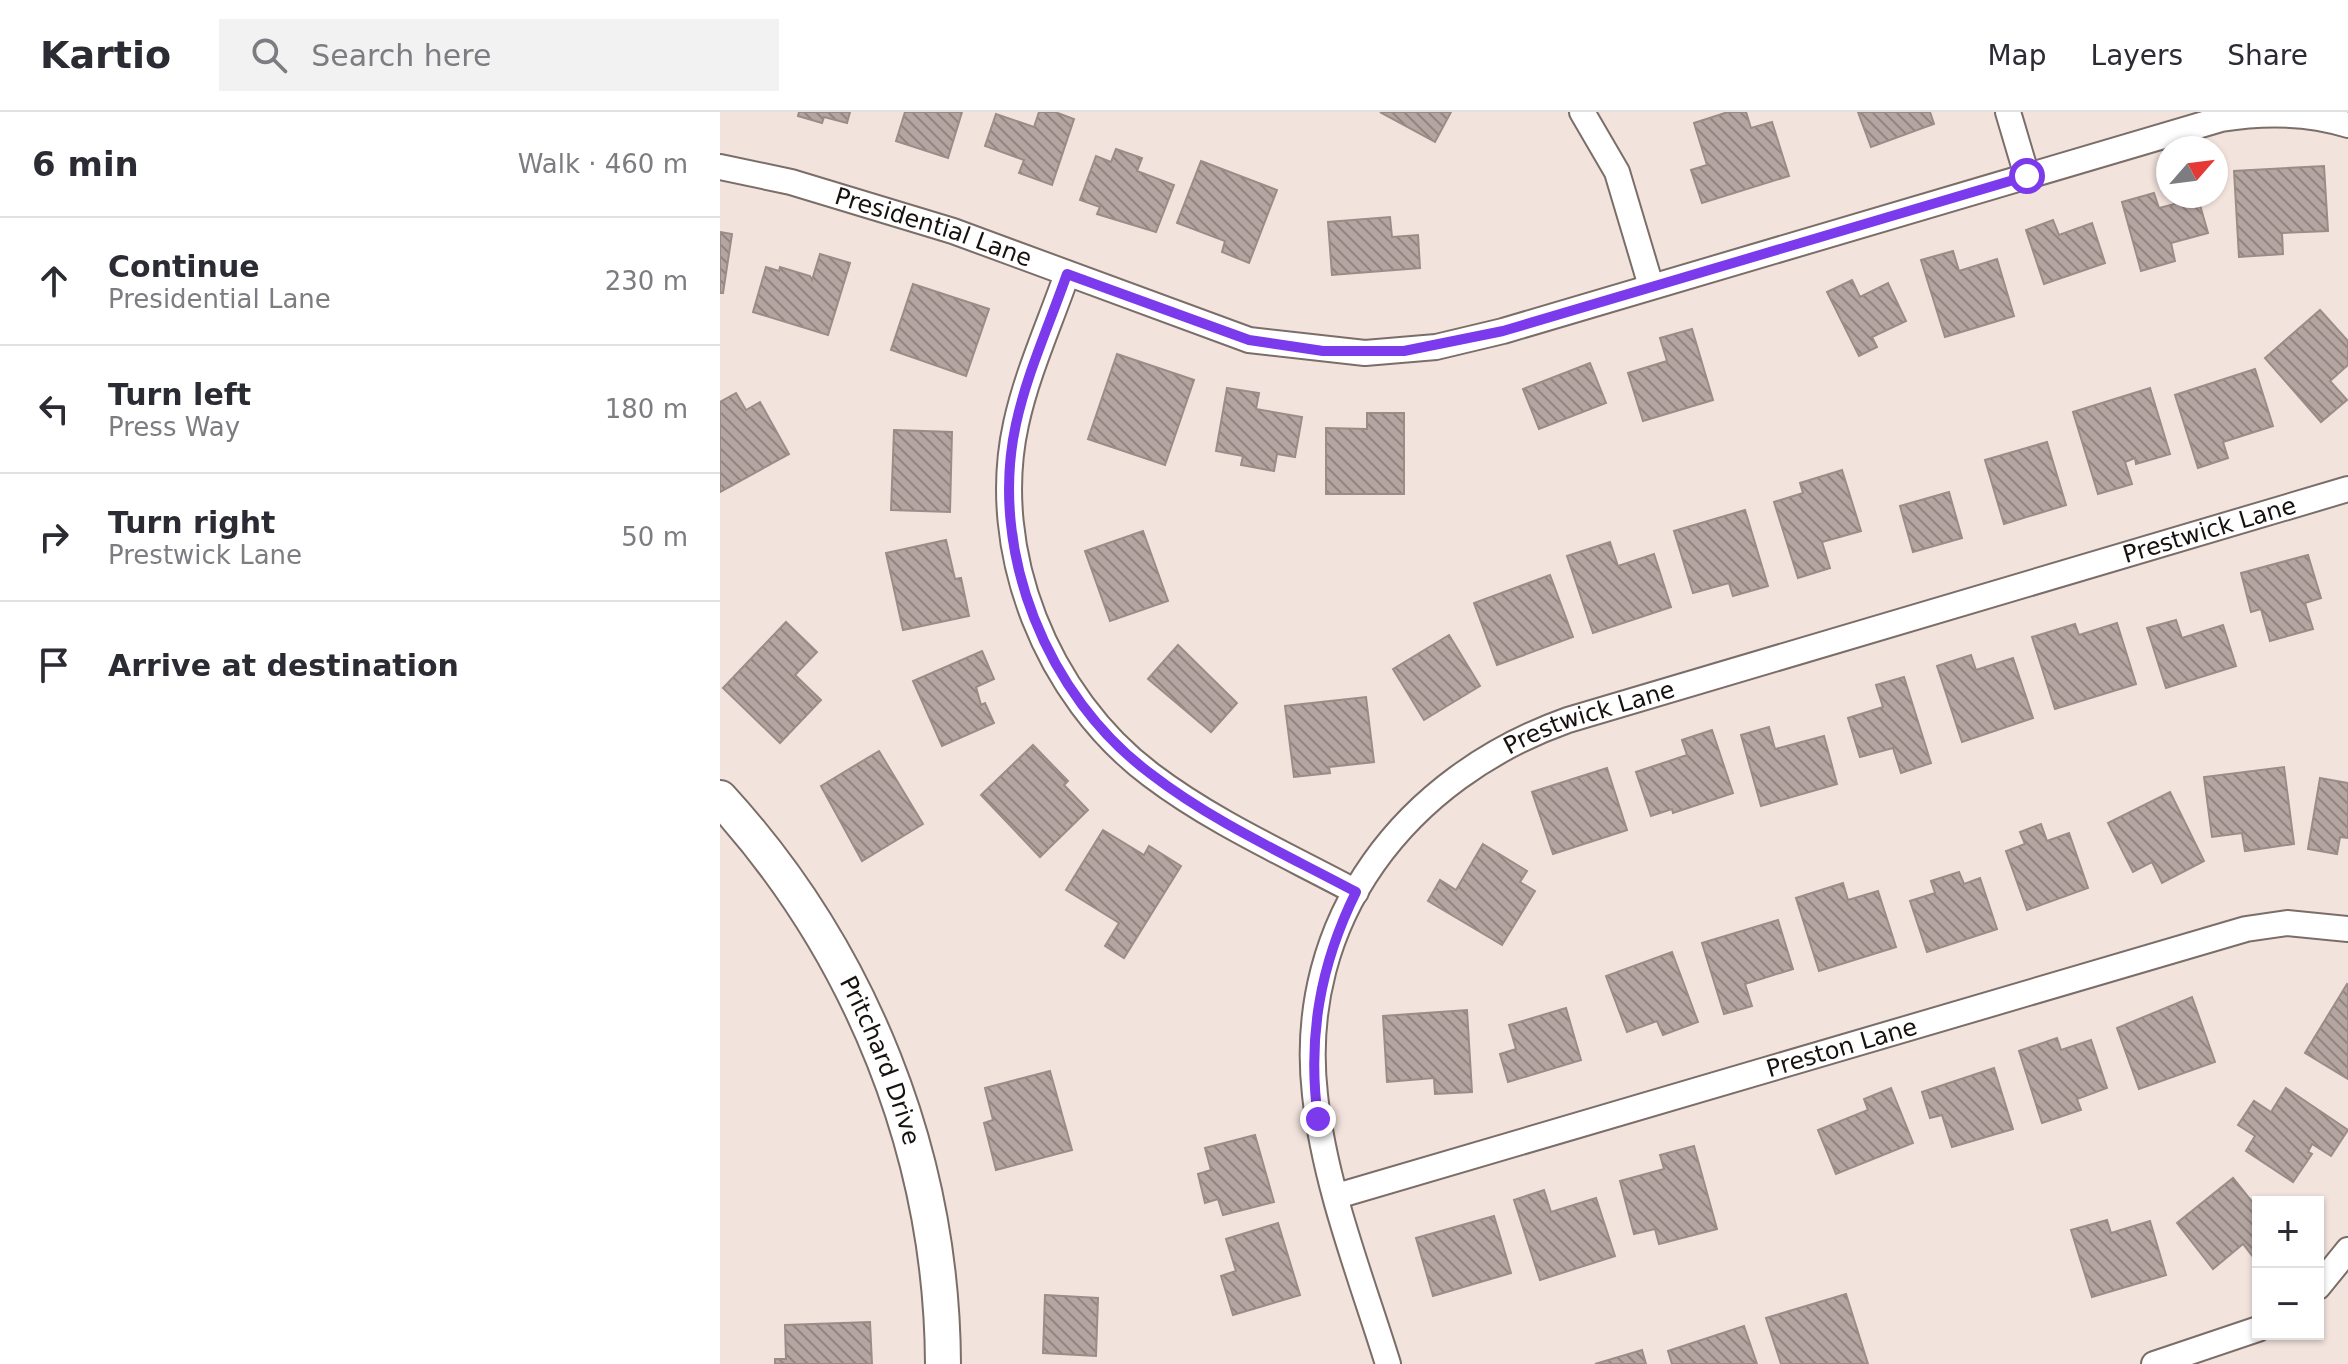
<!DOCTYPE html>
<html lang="en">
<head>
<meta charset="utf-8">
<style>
  :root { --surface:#fff; --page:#f2f2f3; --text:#2b2b33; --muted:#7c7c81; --line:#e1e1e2 }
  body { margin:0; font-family:"DejaVu Sans",sans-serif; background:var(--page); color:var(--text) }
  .controls { position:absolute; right:24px; bottom:24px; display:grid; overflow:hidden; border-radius:0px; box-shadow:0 2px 6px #0004 }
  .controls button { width:72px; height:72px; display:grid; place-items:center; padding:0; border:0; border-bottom:2px solid var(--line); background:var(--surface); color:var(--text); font:40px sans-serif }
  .compass { position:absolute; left:1436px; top:24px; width:72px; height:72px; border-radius:50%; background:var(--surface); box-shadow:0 2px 6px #0004; rotate:62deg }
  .stop { position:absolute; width:24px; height:24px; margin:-18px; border:6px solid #7c3aed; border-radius:50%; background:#fff }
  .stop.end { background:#7c3aed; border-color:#fff; box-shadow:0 2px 8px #0008 }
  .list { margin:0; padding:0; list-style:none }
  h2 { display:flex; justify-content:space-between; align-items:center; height:104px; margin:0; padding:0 32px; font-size:34px }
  h2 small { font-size:26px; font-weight:400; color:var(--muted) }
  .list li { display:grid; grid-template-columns:52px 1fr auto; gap:24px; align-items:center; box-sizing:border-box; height:128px; padding:0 32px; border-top:2px solid var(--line) }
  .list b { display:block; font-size:30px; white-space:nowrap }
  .list p { margin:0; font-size:26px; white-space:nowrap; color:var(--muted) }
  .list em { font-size:26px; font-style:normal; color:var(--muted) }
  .icon { flex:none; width:44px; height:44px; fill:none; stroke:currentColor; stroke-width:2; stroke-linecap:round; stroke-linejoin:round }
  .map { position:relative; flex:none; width:1628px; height:1252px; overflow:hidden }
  header { display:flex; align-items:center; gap:48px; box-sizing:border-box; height:112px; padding:0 40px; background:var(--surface); border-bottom:2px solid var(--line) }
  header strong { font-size:38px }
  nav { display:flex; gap:44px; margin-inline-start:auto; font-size:28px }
  .search { width:560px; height:72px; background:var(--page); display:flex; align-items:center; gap:20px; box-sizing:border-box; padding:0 28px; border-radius:0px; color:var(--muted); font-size:30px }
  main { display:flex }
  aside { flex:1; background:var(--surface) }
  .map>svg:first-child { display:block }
  .building { fill:url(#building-back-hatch); stroke:#9b8c87; stroke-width:2 }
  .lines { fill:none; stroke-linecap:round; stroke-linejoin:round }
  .street-casing { stroke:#7b6d68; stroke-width:28 }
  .secondary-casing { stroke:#7b6d68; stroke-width:38 }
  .street { stroke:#fff; stroke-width:24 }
  .secondary { stroke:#fff; stroke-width:34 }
  .route { stroke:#7c3aed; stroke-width:10 }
  .labels { text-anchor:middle; stroke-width:6; stroke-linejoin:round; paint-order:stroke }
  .street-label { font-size:24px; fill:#171210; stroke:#fef1ec }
</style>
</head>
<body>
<header>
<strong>Kartio</strong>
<div class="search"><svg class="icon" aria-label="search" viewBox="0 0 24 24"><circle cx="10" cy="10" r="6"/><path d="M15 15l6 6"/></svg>Search here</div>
<nav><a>Map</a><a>Layers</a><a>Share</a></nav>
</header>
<main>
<aside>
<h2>6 min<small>Walk · 460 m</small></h2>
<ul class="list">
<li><svg class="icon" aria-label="ahead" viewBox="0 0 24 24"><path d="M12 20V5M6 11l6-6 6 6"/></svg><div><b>Continue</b><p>Presidential Lane</p></div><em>230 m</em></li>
<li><svg class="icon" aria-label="left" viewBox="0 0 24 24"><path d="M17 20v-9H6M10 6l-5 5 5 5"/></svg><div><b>Turn left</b><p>Press Way</p></div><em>180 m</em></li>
<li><svg class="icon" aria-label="right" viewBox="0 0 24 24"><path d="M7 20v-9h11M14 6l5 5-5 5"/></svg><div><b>Turn right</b><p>Prestwick Lane</p></div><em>50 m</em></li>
<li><svg class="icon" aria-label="arrive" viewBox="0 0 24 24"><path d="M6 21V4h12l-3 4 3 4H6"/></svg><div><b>Arrive at destination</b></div></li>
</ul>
</aside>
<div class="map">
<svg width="1628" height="1252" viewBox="0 0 1628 1252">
  <defs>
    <pattern id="building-back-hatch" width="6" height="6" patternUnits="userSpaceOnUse" patternTransform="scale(2)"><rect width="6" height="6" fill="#b4a5a0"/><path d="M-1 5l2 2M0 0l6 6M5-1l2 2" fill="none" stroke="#918581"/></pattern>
  </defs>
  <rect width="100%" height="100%" fill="#f3e3dd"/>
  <!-- building -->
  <g class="building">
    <polygon points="79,0 130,0 127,11 104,5 102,11 78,4"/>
    <polygon points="185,0 242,0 228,46 176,29"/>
    <polygon points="319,0 335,0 354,7 332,73 299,61 304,48 265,34 276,2 314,15"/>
    <polygon points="660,0 731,0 715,30"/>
    <polygon points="1008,0 1026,0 1031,16 1052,10 1069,64 982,91 971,58 987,53 974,11"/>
    <polygon points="1138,0 1210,0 1214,12 1151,35"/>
    <polygon points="396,37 422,46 417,59 454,73 436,120 377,102 380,95 360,88 376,44 391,50"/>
    <polygon points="481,49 557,78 529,151 502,140 505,129 457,111"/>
    <polygon points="1604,54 1608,119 1562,121 1563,142 1519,145 1514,59"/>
    <polygon points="1434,81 1439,96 1478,86 1488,121 1451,131 1455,149 1421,159 1402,90"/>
    <polygon points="670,105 672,125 698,123 700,156 612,163 608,110"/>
    <polygon points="1333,108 1339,123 1372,111 1385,151 1324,172 1306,118"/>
    <polygon points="0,120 12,122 3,181 0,181"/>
    <polygon points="1233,139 1239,159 1277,147 1294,204 1225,225 1201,148"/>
    <polygon points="100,142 130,151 108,223 33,200 46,155 59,159 60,155 90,164 92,168"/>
    <polygon points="1132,168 1140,185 1168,171 1186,209 1152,225 1157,235 1139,244 1107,180"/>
    <polygon points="193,172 269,197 246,264 171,238"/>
    <polygon points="1600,198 1628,229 1628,253 1610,269 1627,288 1601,310 1545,246"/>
    <polygon points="972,217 993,288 923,309 908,261 947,249 940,226"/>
    <polygon points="397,242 474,268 445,353 368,327"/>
    <polygon points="870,251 886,291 819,317 803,277"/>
    <polygon points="1535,257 1553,314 1503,330 1508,346 1478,356 1455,283"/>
    <polygon points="507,276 539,281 536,297 582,305 575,345 557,342 554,359 521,353 523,344 496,339"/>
    <polygon points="1430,276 1450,342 1416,352 1415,346 1405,350 1412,372 1378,382 1353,300"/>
    <polygon points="16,281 26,298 40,290 69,342 0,380 0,290"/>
    <polygon points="647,301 684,301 684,382 606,382 606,316 647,317"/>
    <polygon points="174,318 232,320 230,400 171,398"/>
    <polygon points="1327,330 1346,393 1284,412 1265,348"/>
    <polygon points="1122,358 1141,419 1102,430 1110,456 1078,466 1054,390 1083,381 1080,371"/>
    <polygon points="1229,380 1242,426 1193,440 1180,394"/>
    <polygon points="1025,398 1048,474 1013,484 1009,471 973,481 954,419"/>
    <polygon points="423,419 448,489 390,509 365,439"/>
    <polygon points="226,428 235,467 241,466 249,504 183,518 166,441"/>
    <polygon points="890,430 898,454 934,442 951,495 873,521 847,444"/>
    <polygon points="1588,443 1601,486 1585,491 1593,517 1550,529 1541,497 1531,500 1521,461"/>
    <polygon points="830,463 853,525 777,553 754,491"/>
    <polygon points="1456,508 1462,526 1503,513 1516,554 1446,576 1427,516"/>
    <polygon points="66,510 97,540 75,563 101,588 60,631 3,576"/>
    <polygon points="1397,511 1416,572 1335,597 1312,525 1355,512 1359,523"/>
    <polygon points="729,523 760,574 704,608 673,557"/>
    <polygon points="458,533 517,591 491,620 428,567"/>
    <polygon points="262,539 274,567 256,575 261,593 265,591 274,611 222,634 193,569"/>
    <polygon points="1251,543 1256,558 1293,546 1313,606 1242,630 1217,554"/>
    <polygon points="1184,565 1211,651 1181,661 1173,636 1140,645 1128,606 1163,595 1156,573"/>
    <polygon points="646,585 654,650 609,655 610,661 574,665 565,594"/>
    <polygon points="1049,615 1055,637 1104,624 1117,672 1041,694 1021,623"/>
    <polygon points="992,618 1013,681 953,701 952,697 931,704 916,660 967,643 962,628"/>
    <polygon points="313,633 348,669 344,673 368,698 320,745 261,683"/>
    <polygon points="159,639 203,712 142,749 101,674"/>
    <polygon points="1564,655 1574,732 1525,739 1522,721 1492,725 1484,665"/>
    <polygon points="887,656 907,718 833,742 812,680"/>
    <polygon points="1600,666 1628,671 1628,726 1620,725 1617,742 1588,737"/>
    <polygon points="1450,680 1484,749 1442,771 1432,750 1413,760 1388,711"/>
    <polygon points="1321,712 1327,729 1349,721 1368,776 1307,798 1286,739 1305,732 1300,720"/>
    <polygon points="383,718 424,743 429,734 461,754 404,846 385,834 399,811 346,778"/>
    <polygon points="763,732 807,759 800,770 815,779 782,833 708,789 720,768 736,778"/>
    <polygon points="1239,760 1244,772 1260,766 1277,817 1207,840 1190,789 1215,781 1211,769"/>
    <polygon points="1123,771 1128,788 1158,779 1176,835 1099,859 1076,786"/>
    <polygon points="1058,808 1073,857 1025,872 1032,894 1004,902 982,831"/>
    <polygon points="952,840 978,910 943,923 937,909 907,920 886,864"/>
    <polygon points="1627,872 1628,873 1628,967 1585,941"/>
    <polygon points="1472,885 1495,950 1419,977 1397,916"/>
    <polygon points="846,896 861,948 788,970 780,942 796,937 789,913"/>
    <polygon points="747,898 752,980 715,982 714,966 667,970 663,904"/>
    <polygon points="1337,926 1341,938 1371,928 1387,976 1357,987 1361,998 1322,1011 1299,939"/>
    <polygon points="1274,956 1293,1017 1232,1035 1222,1003 1210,1006 1202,980"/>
    <polygon points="330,959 352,1038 276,1058 264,1011 273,1008 265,976"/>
    <polygon points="1171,976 1193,1031 1116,1062 1098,1018 1148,998 1144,987"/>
    <polygon points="1566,976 1628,1018 1611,1044 1592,1032 1588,1040 1592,1042 1573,1070 1526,1039 1535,1024 1518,1013 1534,989 1551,1000"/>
    <polygon points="535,1023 554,1090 503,1103 498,1087 485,1091 478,1062 491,1058 485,1036"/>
    <polygon points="974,1034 997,1117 939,1132 935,1117 914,1122 900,1069 944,1057 940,1043"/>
    <polygon points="1513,1066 1538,1097 1538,1143 1534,1146 1523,1132 1493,1157 1457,1111"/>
    <polygon points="824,1078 831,1100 876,1086 895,1144 820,1168 794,1088"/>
    <polygon points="774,1104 791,1161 713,1184 696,1126"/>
    <polygon points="1387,1108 1391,1121 1430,1109 1446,1163 1372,1185 1351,1118"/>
    <polygon points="558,1111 580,1183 513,1203 501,1164 516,1159 506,1127"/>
    <polygon points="1126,1182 1148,1252 1061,1252 1046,1206"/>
    <polygon points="325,1183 378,1186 376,1244 323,1241"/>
    <polygon points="150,1210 152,1252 55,1252 55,1247 66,1247 65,1213"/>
    <polygon points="1024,1214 1037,1252 952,1252 948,1239"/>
    <polygon points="922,1238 926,1252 875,1252"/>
  </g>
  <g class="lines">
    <!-- street casing -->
    <g class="street-casing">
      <g id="street">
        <polyline points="862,0 897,60 931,174"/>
        <polyline points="1288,0 1307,64"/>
        <path id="s1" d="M0 55 71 70 233 119 529 228 645 241 716 235 783 219 1501 7C1544 0 1586 0 1628 13"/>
        <path d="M347 162C330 211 307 261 296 312 268 439 327 585 431 663 493 710 567 743 636 780"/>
        <path id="s2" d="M617 1084 1526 817 1567 811 1628 817"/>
        <polyline points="1598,1175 1628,1138"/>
        <path id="s3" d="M668 1252C641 1165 605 1075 595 983 575 807 687 665 848 608L1628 377"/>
        <polyline points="1434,1252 1538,1217"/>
      </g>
    </g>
    <!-- secondary casing -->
    <g class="secondary-casing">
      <g id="secondary">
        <path id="s4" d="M0 686C141 840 222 1042 223 1252"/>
      </g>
    </g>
    <!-- street -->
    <use href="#street" class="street"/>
    <!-- secondary -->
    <use href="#secondary" class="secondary"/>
  </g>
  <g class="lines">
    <!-- route -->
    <path class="route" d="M598 1007C587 926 600 853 636 780 567 743 493 710 431 662 327 585 268 439 296 312 307 261 330 211 347 162L529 228 603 239H684L783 219 1307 64"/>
  </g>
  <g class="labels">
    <!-- street labels -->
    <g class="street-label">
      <text dy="8" stroke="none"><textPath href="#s1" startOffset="222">Presidential Lane</textPath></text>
      <text dy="8" stroke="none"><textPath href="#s3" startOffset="1438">Prestwick Lane</textPath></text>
      <text dy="8" stroke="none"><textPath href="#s3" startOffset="790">Prestwick Lane</textPath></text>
      <text dy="8" stroke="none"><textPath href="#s2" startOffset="526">Preston Lane</textPath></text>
      <text dy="8" stroke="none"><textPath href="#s4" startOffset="310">Pritchard Drive</textPath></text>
    </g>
  </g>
</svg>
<div class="controls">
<button>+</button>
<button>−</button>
</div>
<svg class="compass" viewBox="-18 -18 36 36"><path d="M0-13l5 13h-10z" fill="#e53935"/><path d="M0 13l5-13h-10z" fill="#7c7c81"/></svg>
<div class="stop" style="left:1307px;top:64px"></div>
<div class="stop end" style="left:598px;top:1007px"></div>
</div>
</main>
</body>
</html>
